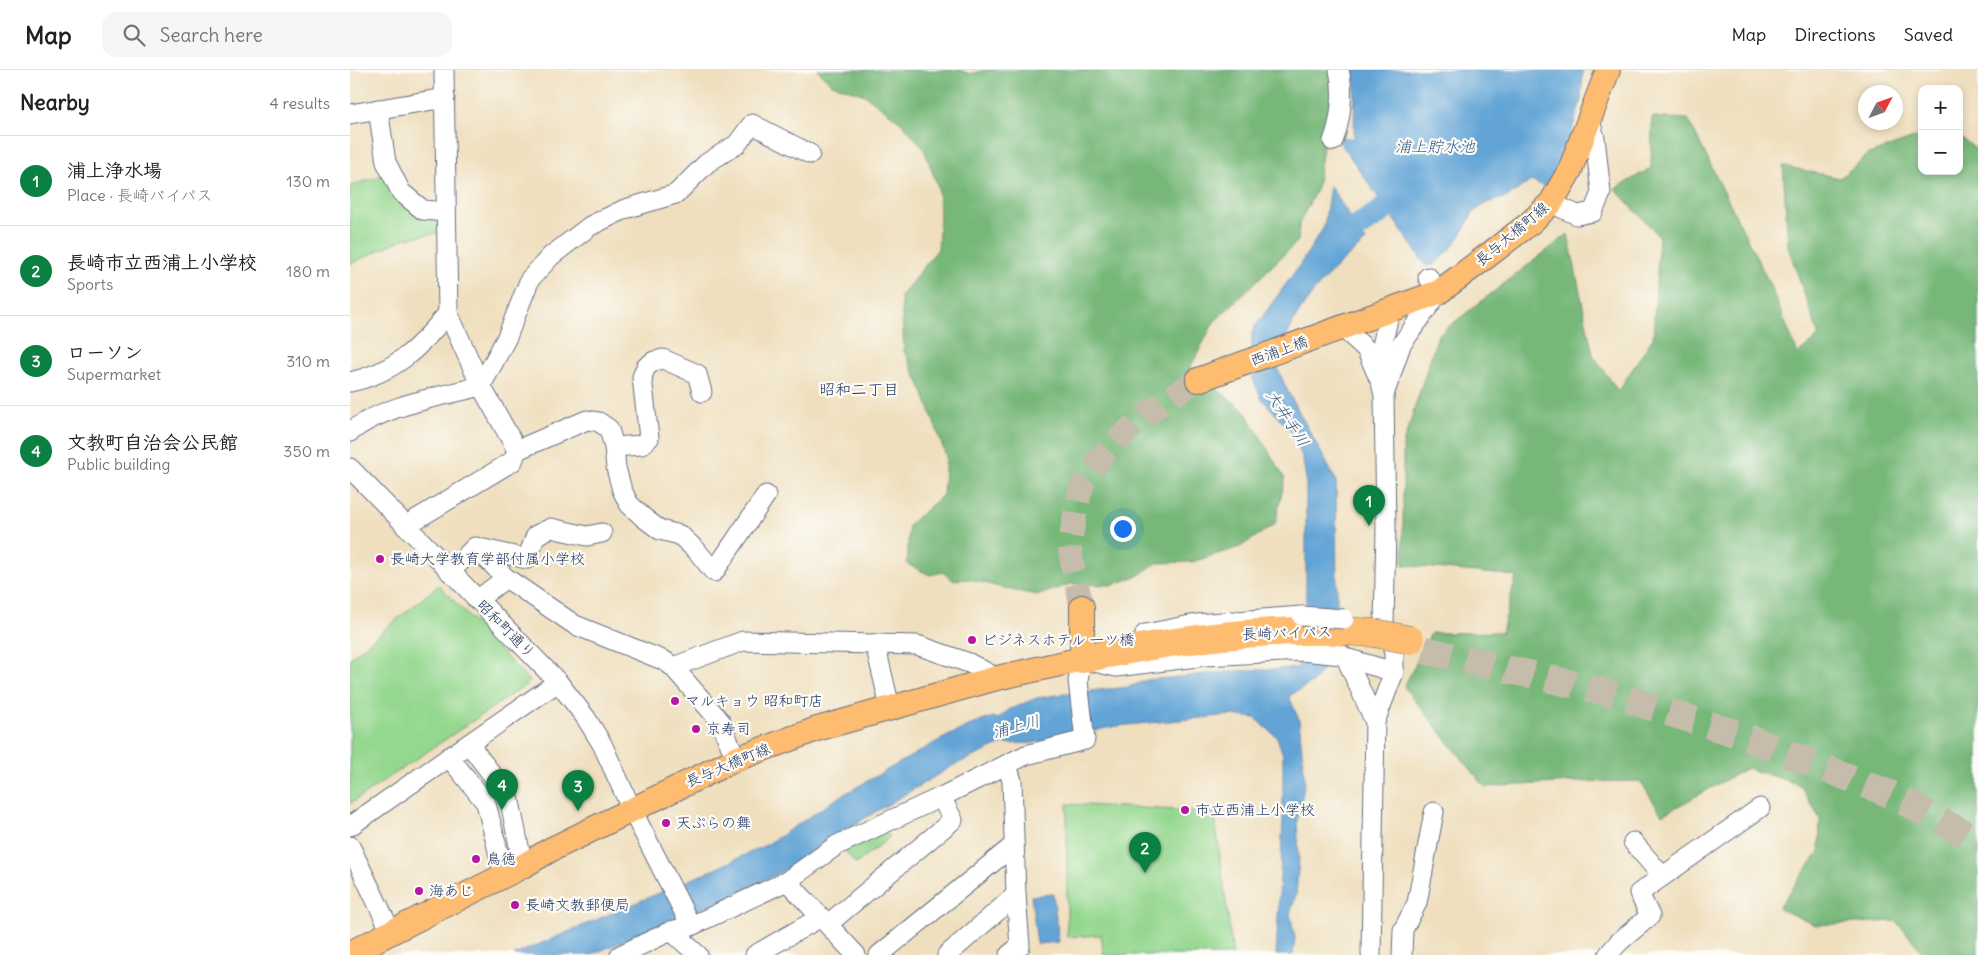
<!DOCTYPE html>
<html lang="en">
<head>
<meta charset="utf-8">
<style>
  :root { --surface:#fff; --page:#f6f6f6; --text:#202124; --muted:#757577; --line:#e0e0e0; --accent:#0b8043 }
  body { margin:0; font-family:Delius,"Klee One",sans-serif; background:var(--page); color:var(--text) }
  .controls { position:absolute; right:15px; top:15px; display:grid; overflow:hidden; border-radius:10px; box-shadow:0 2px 8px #0003 }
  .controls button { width:45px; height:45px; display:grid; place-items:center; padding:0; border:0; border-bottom:1px solid var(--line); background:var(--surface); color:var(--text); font:25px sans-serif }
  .compass { position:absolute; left:1508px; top:15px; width:45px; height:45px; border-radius:50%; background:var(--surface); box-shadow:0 2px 8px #0003; rotate:49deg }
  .you { position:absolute; left:772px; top:458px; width:18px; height:18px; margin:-12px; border:4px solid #fff; border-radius:50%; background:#1a73e8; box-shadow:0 0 0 8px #1a73e833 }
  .badge { display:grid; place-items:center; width:32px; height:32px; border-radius:50%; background:var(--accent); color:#fff; font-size:16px; font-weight:700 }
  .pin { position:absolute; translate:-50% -41px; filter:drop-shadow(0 1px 2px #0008) }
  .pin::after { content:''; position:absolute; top:26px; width:18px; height:15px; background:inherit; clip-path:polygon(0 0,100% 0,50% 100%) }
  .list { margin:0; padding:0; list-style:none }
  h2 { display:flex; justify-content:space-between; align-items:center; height:65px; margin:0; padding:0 20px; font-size:21px }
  h2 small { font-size:16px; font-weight:400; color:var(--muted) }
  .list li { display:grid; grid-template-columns:32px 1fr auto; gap:15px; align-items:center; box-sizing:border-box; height:90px; padding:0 20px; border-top:1px solid var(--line) }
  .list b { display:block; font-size:19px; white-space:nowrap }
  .list p { margin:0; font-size:16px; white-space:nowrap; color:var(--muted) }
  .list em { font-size:16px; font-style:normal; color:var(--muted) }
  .icon { flex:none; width:28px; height:28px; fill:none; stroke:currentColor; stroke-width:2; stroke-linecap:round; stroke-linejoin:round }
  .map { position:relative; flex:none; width:1628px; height:885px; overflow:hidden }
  header { display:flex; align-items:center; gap:30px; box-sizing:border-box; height:70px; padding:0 25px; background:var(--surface); border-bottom:1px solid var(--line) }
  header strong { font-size:24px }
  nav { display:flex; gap:28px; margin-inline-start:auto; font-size:18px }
  .search { width:350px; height:45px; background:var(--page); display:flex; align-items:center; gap:12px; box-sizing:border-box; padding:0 18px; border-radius:15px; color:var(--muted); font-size:19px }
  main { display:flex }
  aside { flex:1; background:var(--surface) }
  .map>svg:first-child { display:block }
  .green { fill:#94d78e; stroke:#588376 }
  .forest { fill:#77b879; stroke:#49746c }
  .water { fill:#62a4d6; stroke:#3e6a9a }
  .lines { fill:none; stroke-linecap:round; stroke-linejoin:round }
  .river { stroke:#62a4d6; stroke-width:24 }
  .major-tunnel { stroke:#c5bcab; stroke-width:24; stroke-dasharray:24 12; stroke-linecap:butt }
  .highway-tunnel { stroke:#c5bcab; stroke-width:28; stroke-dasharray:28 14; stroke-linecap:butt }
  .minor-casing { stroke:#656d80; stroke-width:21 }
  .major-casing { stroke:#656d80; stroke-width:26 }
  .highway-casing { stroke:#656d80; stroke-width:29 }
  .minor { stroke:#fff; stroke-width:19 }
  .major { stroke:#fdbc70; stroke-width:24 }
  .highway { stroke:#fdbc70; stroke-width:28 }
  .minor-bridge-casing { stroke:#656d80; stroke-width:21; stroke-linecap:butt }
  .highway-bridge-casing { stroke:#656d80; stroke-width:29; stroke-linecap:butt }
  .minor-bridge { stroke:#fff; stroke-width:19 }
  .highway-bridge { stroke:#fdbc70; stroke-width:28 }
  .poi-dot { fill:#b5179e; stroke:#fdfcf7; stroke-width:2 }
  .labels { text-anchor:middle; stroke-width:4.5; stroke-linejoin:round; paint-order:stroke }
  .street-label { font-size:15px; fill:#1b2f5e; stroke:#fdfcf7 }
  .poi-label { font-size:15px; fill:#1b2f5e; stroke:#fdfcf7; text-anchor:start }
  .water-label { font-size:16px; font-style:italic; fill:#345888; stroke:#fdfcf7 }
  .neighbourhood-label { font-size:16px; fill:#1b2f5e; stroke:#fdfcf7 }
</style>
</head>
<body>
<header>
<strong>Map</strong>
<div class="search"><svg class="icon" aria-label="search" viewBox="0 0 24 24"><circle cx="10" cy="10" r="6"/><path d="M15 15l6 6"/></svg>Search here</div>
<nav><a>Map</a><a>Directions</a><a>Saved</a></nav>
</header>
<main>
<aside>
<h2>Nearby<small>4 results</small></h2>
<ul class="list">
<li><span class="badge">1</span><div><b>浦上浄水場</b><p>Place · 長崎バイパス</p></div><em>130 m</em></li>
<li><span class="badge">2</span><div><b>長崎市立西浦上小学校</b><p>Sports</p></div><em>180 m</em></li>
<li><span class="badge">3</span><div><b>ローソン</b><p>Supermarket</p></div><em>310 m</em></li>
<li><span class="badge">4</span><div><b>文教町自治会公民館</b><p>Public building</p></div><em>350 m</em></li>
</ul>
</aside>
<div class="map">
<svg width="1628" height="885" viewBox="0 0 1628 885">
  <rect width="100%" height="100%" fill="#fdfcf7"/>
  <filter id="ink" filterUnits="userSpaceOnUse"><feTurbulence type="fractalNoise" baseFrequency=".02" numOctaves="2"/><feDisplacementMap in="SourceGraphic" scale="10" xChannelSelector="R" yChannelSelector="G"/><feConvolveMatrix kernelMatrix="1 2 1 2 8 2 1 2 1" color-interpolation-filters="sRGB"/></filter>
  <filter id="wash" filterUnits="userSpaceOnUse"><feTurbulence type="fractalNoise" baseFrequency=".0096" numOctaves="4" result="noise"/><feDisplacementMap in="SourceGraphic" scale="20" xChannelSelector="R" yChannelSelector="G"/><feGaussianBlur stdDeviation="1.12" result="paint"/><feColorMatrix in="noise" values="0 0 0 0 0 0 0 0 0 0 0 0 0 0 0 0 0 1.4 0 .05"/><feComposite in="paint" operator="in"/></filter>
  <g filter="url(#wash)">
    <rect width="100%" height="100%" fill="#efdfbe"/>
    <!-- green -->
    <g class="green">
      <polygon points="41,103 51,122 96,142 97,161 53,169 0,194 0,116"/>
      <polygon points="89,515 180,612 0,734 0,588"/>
      <polygon points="717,734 864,742 883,885 754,885 751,865 717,867"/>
      <polygon points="536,762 540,767 506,794 495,781"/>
    </g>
    <!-- forest -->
    <g class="forest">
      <polygon points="467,0 610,0 620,4 636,0 998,0 974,70 967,118 949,154 948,171 864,252 840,298 895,341 935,409 925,454 890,477 842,492 807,493 787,506 763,515 721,514 689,525 660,520 620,509 603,510 593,502 580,505 557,494 559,455 593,425 596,386 574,324 554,281 551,226 588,179 590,145 588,117 574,79 551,52 515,25 482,14"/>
      <polygon points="1302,47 1338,49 1420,215 1448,284 1469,266 1438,177 1433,96 1490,108 1519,84 1572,65 1572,101 1609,101 1609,66 1628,81 1628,885 1575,885 1546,851 1465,855 1428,838 1469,782 1470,749 1450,715 1397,698 1312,745 1290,711 1223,712 1135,717 1054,617 1081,563 1152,562 1166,506 1053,495 1053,374 1088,265 1218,164 1243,285 1268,321 1303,268 1309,166 1265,119 1301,98"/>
    </g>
    <!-- water -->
    <g class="water">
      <polygon points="1005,0 1233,0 1231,30 1212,94 1198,118 1181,111 1157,127 1136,133 1123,143 1111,165 1100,180 1084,195 1076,196 989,71 992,67 1004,69"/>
      <path d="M980 116 1016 171C985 197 957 223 940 259 934 271 931 284 927 297L936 318 986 410 987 534 975 596 963 612 939 626 949 650 955 711 947 751 949 788 946 825 940 843 945 868 943 885H926L933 751V685L927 667 905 648 882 645 767 656 683 673 652 674 604 695 507 753 433 801 377 828 240 885H164L365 799 418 774 491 726 588 671 616 657 643 647 648 649 660 639 687 628 720 623 779 617 797 610 888 601 948 598 956 532V408L952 386 941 361 911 328 901 304 902 261 949 196 974 157Z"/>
      <polygon points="703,824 709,872 687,874 681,826"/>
    </g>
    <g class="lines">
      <!-- river -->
      <polyline class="river" points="983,178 999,162 1032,141 1056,112"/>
    </g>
  </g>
  <g filter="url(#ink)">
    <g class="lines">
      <!-- major-tunnel -->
      <path class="major-tunnel" d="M732 537C729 522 719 486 720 473 721 464 729 422 733 414 754 373 809 333 848 310"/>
      <!-- highway-tunnel -->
      <polyline class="highway-tunnel" points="1074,580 1248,620 1391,665 1540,724 1628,771"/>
      <!-- minor casing -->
      <g class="minor-casing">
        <g id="minor">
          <polyline points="94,0 98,243 131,316 167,380"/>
          <polyline points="28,39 36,92 51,122 73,140 96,142"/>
          <polyline points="0,44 95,28"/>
          <path d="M983 71C991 51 994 21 989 0"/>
          <polyline points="1201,133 1227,145 1243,142 1251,123 1245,68 1240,50"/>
          <polyline points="993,258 1016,279 1031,313 1034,325 1036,457 1034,555 1044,582 1044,602 1025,652 1021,885"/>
          <polyline points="1031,307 1032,276 1040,240"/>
          <path d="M0 312C46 302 69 278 98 243"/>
          <polyline points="1034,325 1051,275 1089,222 1078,207"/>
          <path d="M0 362C34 335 89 327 131 316L157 267 180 209 201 186 240 156 275 139 326 124 357 93 387 74 402 54 460 84"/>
          <polyline points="264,377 291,375 299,368 292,307 296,297 304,291 313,289 347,304 352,322"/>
          <polyline points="0,398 208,612 236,648 252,674 282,740 341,856"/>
          <polyline points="55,456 163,391 167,380 237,350 249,352 259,359 264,377 266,398 272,420 279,434 294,448 310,460 330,465 347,481 364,502 416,425"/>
          <polyline points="125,477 156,508 225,555 315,591 323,597 370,651 386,689"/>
          <polyline points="100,502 125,477 177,489 186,465 201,458 237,466 252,463"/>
          <polyline points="127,530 156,508"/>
          <polyline points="795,564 846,554 952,546"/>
          <polyline points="525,574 540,637"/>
          <polyline points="996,588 1025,652"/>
          <polyline points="740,591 766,597 855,586 952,581 992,585 996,588 1044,602"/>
          <polyline points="323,597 393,571 567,575 619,593 647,608"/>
          <polyline points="119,674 159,727 173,796"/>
          <polyline points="99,687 136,733 154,805"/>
          <polyline points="657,695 662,711 666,825 670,876 659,885"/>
          <polyline points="0,756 208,612"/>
          <polyline points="1283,772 1312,806"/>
          <polyline points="0,776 41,862"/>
          <polyline points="437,811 506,885"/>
          <polyline points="478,854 603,750 591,727"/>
          <polyline points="321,861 348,885"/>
          <polyline points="270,885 321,861 341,856 437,811 487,775 591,727 676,685 735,670 728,611 732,589"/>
          <polyline points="405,885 471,847"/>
          <polyline points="529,885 664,775"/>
          <polyline points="597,885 666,825"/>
          <polyline points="1052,885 1053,860 1067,833 1084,742"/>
          <polyline points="1258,885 1269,872 1300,846 1289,823 1410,738"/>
        </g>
      </g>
      <!-- major casing -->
      <g class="major-casing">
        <g id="major">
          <polyline points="848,310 1089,222 1141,183 1180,153 1201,133 1220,100 1258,0"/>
          <polyline points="0,883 173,796 200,780 386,689 467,659 647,608 732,589 732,537"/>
        </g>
      </g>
      <!-- highway casing -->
      <g class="highway-casing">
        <path id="highway" d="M732 589C829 569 926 555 1025 563"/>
      </g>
      <!-- minor -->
      <use href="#minor" class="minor"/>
      <!-- major -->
      <use href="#major" class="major"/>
      <!-- highway -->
      <use href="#highway" class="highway"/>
      <!-- minor-bridge casing -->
      <g class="minor-bridge-casing">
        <polyline id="minor-bridge" points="952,546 994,549"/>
      </g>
      <!-- highway-bridge casing -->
      <g class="highway-bridge-casing">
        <polyline id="highway-bridge" points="1025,563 1060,570"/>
      </g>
      <!-- minor-bridge -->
      <use href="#minor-bridge" class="minor-bridge"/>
      <!-- highway-bridge -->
      <use href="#highway-bridge" class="highway-bridge"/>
    </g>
  </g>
  <!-- markers -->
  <g class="poi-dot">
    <circle cx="30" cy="489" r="5"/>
    <circle cx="622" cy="570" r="5"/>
    <circle cx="325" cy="631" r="5"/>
    <circle cx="346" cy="659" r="5"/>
    <circle cx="835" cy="740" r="5"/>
    <circle cx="316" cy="753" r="5"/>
    <circle cx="126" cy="789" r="5"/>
    <circle cx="69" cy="821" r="5"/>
    <circle cx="165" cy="835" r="5"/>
  </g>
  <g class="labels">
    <!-- street labels -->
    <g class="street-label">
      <text transform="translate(1162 164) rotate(-40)" y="5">長与大橋町線</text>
      <text transform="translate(929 281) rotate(-20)" y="5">西浦上橋</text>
      <text transform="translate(156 559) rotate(45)" y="5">昭和町通り</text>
      <text transform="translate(937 563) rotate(-2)" y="5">長崎バイパス</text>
      <text transform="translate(378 695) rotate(-23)" y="5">長与大橋町線</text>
    </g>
    <!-- poi labels -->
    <g class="poi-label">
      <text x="40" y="494">長崎大学教育学部付属小学校</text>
      <text x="632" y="575">ビジネスホテル 一ツ橋</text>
      <text x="335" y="636">マルキョウ 昭和町店</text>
      <text x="356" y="664">京寿司</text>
      <text x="845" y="745">市立西浦上小学校</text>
      <text x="326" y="758">天ぷらの舞</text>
      <text x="136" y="794">鳥徳</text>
      <text x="79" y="826">海あじ</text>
      <text x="175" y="840">長崎文教郵便局</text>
    </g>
    <!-- water labels -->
    <g class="water-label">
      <text x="1085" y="82">浦上貯水池</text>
      <text transform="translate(938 348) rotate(57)" y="6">大井手川</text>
      <text transform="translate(666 656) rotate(-15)" y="6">浦上川</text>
    </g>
    <!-- neighbourhood labels -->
    <g class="neighbourhood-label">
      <text x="509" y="325">昭和二丁目</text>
    </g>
  </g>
</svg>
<div class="controls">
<button>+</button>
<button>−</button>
</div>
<svg class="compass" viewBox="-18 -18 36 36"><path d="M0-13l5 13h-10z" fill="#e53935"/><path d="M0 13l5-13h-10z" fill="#757577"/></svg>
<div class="you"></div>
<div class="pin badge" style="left:1019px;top:456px">1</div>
<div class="pin badge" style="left:795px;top:803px">2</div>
<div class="pin badge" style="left:228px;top:741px">3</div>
<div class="pin badge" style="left:152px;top:740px">4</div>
</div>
</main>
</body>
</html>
